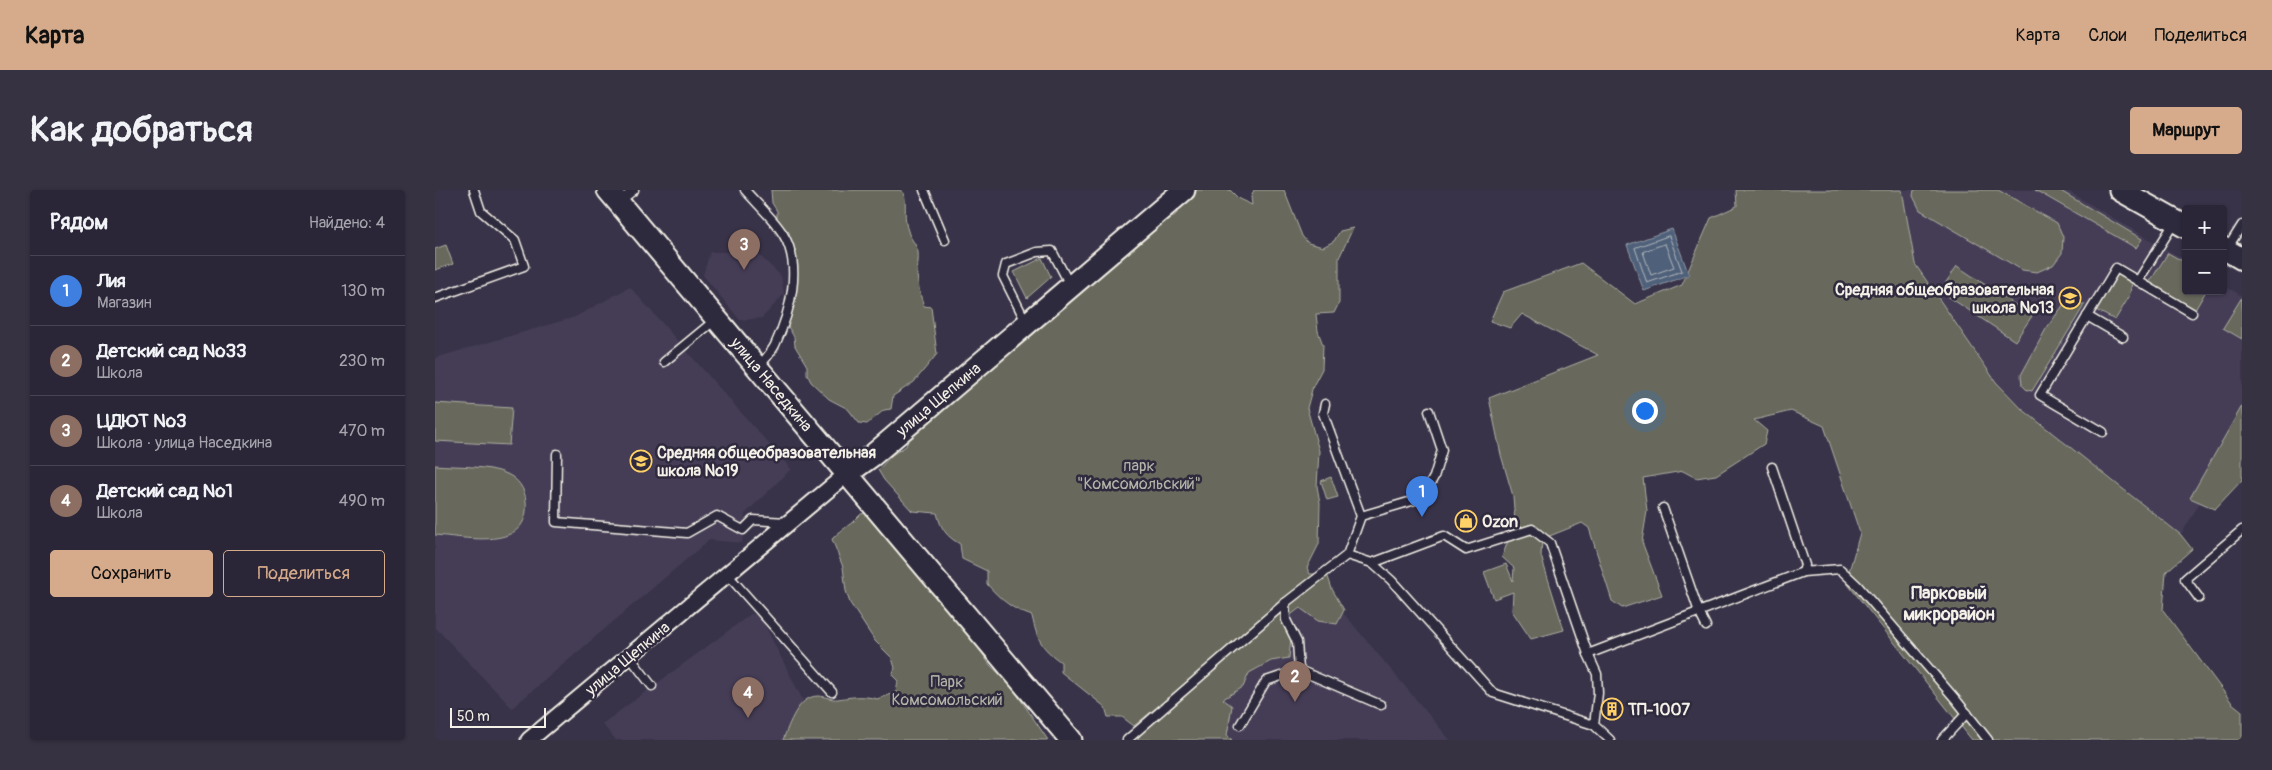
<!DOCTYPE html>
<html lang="ru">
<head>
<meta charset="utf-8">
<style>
  :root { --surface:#2b2637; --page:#373242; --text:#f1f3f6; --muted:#a6a5ad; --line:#474352; --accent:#d6ab8b }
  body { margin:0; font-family:Pangolin,sans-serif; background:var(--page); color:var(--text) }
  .controls { position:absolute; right:15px; top:15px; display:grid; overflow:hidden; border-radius:5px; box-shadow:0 1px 4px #0004 }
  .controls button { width:45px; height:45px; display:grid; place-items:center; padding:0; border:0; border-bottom:1px solid var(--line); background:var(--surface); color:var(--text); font:25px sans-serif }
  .scale { position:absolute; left:15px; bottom:12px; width:96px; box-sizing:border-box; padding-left:5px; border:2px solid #f4f1e8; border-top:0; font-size:14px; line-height:18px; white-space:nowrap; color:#f4f1e8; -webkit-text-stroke:4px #2f2a3d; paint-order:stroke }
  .you { position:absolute; left:1209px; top:220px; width:18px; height:18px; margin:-12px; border:4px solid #fff; border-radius:50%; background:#1a73e8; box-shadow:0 0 0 8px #1a73e833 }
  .badge { display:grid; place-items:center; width:32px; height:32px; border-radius:50%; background:var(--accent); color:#fff; font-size:16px; font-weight:700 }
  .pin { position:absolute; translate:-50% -41px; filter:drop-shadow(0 1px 2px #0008) }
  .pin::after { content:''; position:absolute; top:26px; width:18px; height:15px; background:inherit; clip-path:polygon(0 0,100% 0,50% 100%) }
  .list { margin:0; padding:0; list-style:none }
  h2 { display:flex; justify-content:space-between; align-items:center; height:65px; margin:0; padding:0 20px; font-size:21px }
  h2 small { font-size:16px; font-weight:400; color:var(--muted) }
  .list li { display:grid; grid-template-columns:32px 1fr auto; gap:15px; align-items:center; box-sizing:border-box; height:70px; padding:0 20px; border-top:1px solid var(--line) }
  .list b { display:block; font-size:19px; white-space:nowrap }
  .list p { margin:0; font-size:16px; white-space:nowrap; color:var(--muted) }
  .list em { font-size:16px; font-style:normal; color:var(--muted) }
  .actions { display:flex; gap:10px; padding:15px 20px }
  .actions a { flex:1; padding:11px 0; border:1px solid var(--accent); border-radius:5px; text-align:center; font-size:18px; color:var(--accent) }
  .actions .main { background:var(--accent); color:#111 }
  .map { position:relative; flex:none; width:1807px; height:550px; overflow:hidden; border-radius:5px }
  header { display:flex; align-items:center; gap:30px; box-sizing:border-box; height:70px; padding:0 25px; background:var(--accent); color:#111 }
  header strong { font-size:24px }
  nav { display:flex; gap:28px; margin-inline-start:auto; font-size:18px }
  .intro { display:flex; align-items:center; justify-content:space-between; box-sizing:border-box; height:120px; padding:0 30px }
  h1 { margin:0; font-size:35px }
  .button { padding:12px 22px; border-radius:5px; background:var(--accent); color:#111; font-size:18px; font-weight:700 }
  main { display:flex; gap:30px; padding:0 30px }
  aside { flex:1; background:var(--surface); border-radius:5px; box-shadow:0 1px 4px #0004 }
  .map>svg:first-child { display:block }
  .built { fill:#443e57 }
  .green { fill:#67695b; stroke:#aeada2 }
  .water { fill:#4f617a; stroke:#919ba6 }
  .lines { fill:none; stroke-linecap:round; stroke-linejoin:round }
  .shore { stroke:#b2b7bc; stroke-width:1 }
  .lane-casing { stroke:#f4f1e8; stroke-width:11 }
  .street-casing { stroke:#f4f1e8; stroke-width:19 }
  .secondary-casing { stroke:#f4f1e8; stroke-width:25 }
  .lane { stroke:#2f2a3d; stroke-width:8 }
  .street { stroke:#2f2a3d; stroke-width:15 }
  .secondary { stroke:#2f2a3d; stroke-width:21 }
  .labels { text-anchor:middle; stroke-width:5; stroke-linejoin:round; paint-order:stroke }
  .poi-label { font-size:16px; font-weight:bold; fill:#f4f1e8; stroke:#2f2a3d; text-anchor:start }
  .street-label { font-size:16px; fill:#f4f1e8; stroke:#2f2a3d }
  .park-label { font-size:16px; fill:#b5b4a9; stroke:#2f2a3d }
  .neighbourhood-label { font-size:18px; font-weight:bold; fill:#f4f1e8; stroke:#2f2a3d }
</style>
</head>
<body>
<header>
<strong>Карта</strong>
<nav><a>Карта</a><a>Слои</a><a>Поделиться</a></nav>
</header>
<div class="intro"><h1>Как добраться</h1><a class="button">Маршрут</a></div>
<main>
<aside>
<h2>Рядом<small>Найдено: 4</small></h2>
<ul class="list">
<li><span class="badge" style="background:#3f7fe0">1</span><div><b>Лия</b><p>Магазин</p></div><em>130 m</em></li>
<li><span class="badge" style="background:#8d6e63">2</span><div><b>Детский сад №33</b><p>Школа</p></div><em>230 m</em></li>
<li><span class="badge" style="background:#8d6e63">3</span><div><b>ЦДЮТ №3</b><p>Школа · улица Наседкина</p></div><em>470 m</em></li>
<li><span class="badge" style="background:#8d6e63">4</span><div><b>Детский сад №1</b><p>Школа</p></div><em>490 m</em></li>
</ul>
<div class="actions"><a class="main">Сохранить</a><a>Поделиться</a></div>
</aside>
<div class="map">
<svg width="1807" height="550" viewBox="0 0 1807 550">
  <rect width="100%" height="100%" fill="#393349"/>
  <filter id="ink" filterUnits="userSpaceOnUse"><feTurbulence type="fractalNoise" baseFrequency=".02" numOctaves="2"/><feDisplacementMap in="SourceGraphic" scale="10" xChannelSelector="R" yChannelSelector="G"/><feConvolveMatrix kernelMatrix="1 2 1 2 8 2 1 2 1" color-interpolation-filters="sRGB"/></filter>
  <g filter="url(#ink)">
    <!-- built -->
    <g class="built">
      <polygon points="1467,0 1631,0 1751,71 1751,101 1788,101 1788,95 1807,106 1807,240 1746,345 1587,219 1561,192 1480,74"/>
      <polygon points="275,62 321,62 346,86 349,104 327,128 305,130 268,85"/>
      <polygon points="195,97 356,279 310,324 307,353 274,350 77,518 0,437 0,168 140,127"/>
      <polygon points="889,400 1015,550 699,550"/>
      <polygon points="316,424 325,426 380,534 361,550 181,550 167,534"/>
    </g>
    <!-- green -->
    <g class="green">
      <path d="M336 0H465L469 3C472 16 468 28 473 41 475 49 481 53 483 62 484 69 482 78 482 85 483 95 485 106 489 116L496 117 502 164 479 192 458 206 456 219 449 220 432 234 424 233 413 219 394 209 376 192 372 184V176L360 156 359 147 350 131 360 71 354 42 342 30V21L337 13Z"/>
      <path d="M750 0H795L804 9 817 15 816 7 819 0H849L867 46 873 53 888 57 899 51 905 41 918 38 904 68V113L899 123 881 124 883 141 888 155 887 179 878 196 872 218 884 261 882 296 885 313 884 354 872 378 875 384H883L699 536 687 527H673L670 517 626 482V472C606 458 602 449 597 426 577 419 566 410 552 394V381L527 369 525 354C511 346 506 339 502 323L477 321 449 290 443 280 457 265 471 256 474 247 714 34 722 37 727 28 739 26 744 21 742 12Z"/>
      <polygon points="1301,0 1467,0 1480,74 1561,192 1587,219 1746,345 1757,359 1731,382 1728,420 1797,513 1807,521 1807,550 1537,550 1411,392 1425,343 1389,236 1356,221 1319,230 1332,241 1329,254 1281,285 1261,288 1248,281 1208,288 1212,321 1207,352 1227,405 1187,418 1177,411 1154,338 1147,333 1107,349 1106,366 1129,440 1096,449 1077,421 1078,402 1059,409 1049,382 1071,374 1078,391 1079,378 1067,367 1080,332 1078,306 1066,265 1054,208 1163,165 1087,124 1075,138 1055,131 1068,102 1146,73 1200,114 1247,95 1276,28 1302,16"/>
      <polygon points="1479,0 1563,0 1622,33 1628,47 1627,63 1618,75 1602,82 1587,80 1485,20 1478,6"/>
      <polygon points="1600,0 1624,0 1707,49 1701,58"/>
      <polygon points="11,55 18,74 0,80 0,59"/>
      <polygon points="1733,63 1751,73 1751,101 1771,101 1760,120 1714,93"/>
      <polygon points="607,68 616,87 592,108 579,82"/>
      <polygon points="1522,76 1597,126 1580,151 1505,101"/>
      <polygon points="1682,84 1697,93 1694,107 1680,130 1661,120"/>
      <polygon points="1807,107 1807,149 1788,138"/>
      <polygon points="1629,114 1650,114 1597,201 1592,200 1587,195 1586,185 1611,139"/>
      <polygon points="0,213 77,218 74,255 0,251"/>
      <polygon points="1807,216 1807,290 1780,319 1755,308"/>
      <path d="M0 275C20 277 54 275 72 284 83 289 90 299 91 311 96 363 30 347 0 345Z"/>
      <polygon points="896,287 903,307 892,310 886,291"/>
      <path d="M441 322 523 427 555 475 575 494 613 550H348C354 535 363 506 383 506 390 506 396 510 403 509 416 507 428 505 442 509L461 502 463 491 457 485 460 478 457 468 440 451 415 413 411 401 408 377 397 349C406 339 418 334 426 324Z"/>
      <polygon points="889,384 892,384 897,399 909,420 902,434 883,431 865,418 849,430 856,448 854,468 836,471 814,483 808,497 788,509 797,516 792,545 797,550 702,550 708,540"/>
    </g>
    <!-- water -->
    <polygon class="water" points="1237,39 1254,85 1209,101 1192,55"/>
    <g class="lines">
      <!-- shore -->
      <g class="shore">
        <polygon points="1234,46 1247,81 1212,93 1200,58"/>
        <polygon points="1230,54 1239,77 1216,85 1208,62"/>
      </g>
      <!-- lane casing -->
      <g class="lane-casing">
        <g id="lane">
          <path d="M310 0C322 14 338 28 348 44 368 76 355 123 340 155 336 163 329 170 324 177"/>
          <polyline points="489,0 510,50"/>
          <polyline points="185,11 199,0"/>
          <polyline points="1792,59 1807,35"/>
          <polyline points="1703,91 1757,123"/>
          <polyline points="0,108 89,76 80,50 46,21 39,0"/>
          <polyline points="1652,126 1688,147"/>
          <polyline points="591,132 568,86 571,74 602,62 617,61 635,95"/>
          <polyline points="229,172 280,130"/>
          <polyline points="890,214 888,223 926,326"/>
          <polyline points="994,221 1007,260 999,287 987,308 926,326 912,365 937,373 956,390 1058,503 1159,535 1175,550"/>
          <polyline points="1668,242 1605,205 1681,78 1703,91 1739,33"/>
          <polyline points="122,264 121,332 252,343 282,326 308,340 318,330 352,332"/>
          <polyline points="1337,277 1370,375 1368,382"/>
          <polyline points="1228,318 1264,422 1271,436"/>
          <polyline points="937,373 1009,346 1031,360 1097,339 1115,353 1153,464 1162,484 1163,503 1159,535"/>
          <polyline points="292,384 397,502"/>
          <polyline points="1764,408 1750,389 1807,340"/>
          <polyline points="1153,464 1368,382 1405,379 1423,396 1522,511 1553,550"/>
          <polyline points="194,466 217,496"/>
          <polyline points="864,480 946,515"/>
          <polyline points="805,535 831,491 864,480 862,452 851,430 850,413"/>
          <polyline points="692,550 850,413 912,365"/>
          <polyline points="1507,550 1532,523"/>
        </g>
      </g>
      <!-- street casing -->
      <g class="street-casing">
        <polyline id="street" points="94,550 413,283"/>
      </g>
      <!-- secondary casing -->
      <g class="secondary-casing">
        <g id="secondary">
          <polyline points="173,0 636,550"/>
          <polyline points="1685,0 1751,37"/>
          <polyline points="1788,58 1807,69"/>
          <polyline points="413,283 438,265 749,0"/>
        </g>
      </g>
      <!-- lane -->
      <use href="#lane" class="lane"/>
      <!-- street -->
      <use href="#street" class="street"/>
      <!-- secondary -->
      <use href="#secondary" class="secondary"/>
    </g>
  </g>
  <!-- icons -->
  <defs>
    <g id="school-ring" transform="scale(1.125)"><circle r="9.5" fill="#2f2a3d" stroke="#ffd166" stroke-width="1.5"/><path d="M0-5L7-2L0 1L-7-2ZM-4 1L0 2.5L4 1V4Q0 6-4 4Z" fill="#ffd166"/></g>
    <g id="shop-ring" transform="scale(1.125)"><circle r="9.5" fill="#2f2a3d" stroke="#ffd166" stroke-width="1.5"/><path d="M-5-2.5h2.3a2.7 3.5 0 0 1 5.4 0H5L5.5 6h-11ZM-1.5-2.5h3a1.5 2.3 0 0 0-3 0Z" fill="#ffd166"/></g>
    <g id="building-ring" transform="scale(1.125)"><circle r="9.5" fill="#2f2a3d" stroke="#ffd166" stroke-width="1.5"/><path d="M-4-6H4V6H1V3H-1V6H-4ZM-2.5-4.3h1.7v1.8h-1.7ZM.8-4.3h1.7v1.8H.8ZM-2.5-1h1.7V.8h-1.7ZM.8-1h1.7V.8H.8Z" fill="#ffd166"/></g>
  </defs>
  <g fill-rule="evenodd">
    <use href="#school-ring" x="1635" y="108"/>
    <use href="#school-ring" x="206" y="271"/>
    <use href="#shop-ring" x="1031" y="331"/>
    <use href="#building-ring" x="1177" y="519"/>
  </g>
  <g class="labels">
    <!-- poi labels -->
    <g class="poi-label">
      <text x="1619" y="105" text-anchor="end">Средняя общеобразовательная<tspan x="1619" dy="18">школа №13</tspan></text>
      <text x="222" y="268">Средняя общеобразовательная<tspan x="222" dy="18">школа №19</tspan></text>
      <text x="1047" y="337">Ozon</text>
      <text x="1193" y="525">ТП-1007</text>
    </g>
    <!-- street labels -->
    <g class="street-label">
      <text transform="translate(337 194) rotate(50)" y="6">улица Наседкина</text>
      <text transform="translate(503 209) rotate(-40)" y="6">улица Щепкина</text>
      <text transform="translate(192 468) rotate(-40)" y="6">улица Щепкина</text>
    </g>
    <!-- park labels -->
    <g class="park-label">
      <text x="704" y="281">парк<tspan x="704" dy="18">"Комсомольский"</tspan></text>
      <text x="512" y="497">Парк<tspan x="512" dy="18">Комсомольский</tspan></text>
    </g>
    <!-- neighbourhood labels -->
    <g class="neighbourhood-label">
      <text x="1514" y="409">Парковый<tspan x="1514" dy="21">микрорайон</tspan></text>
    </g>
  </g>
</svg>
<div class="controls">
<button>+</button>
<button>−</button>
</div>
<div class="scale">50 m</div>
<div class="you"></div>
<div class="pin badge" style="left:987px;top:327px;background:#3f7fe0">1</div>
<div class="pin badge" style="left:860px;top:512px;background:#8d6e63">2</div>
<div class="pin badge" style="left:309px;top:80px;background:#8d6e63">3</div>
<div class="pin badge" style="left:313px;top:528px;background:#8d6e63">4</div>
</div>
</main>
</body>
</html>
